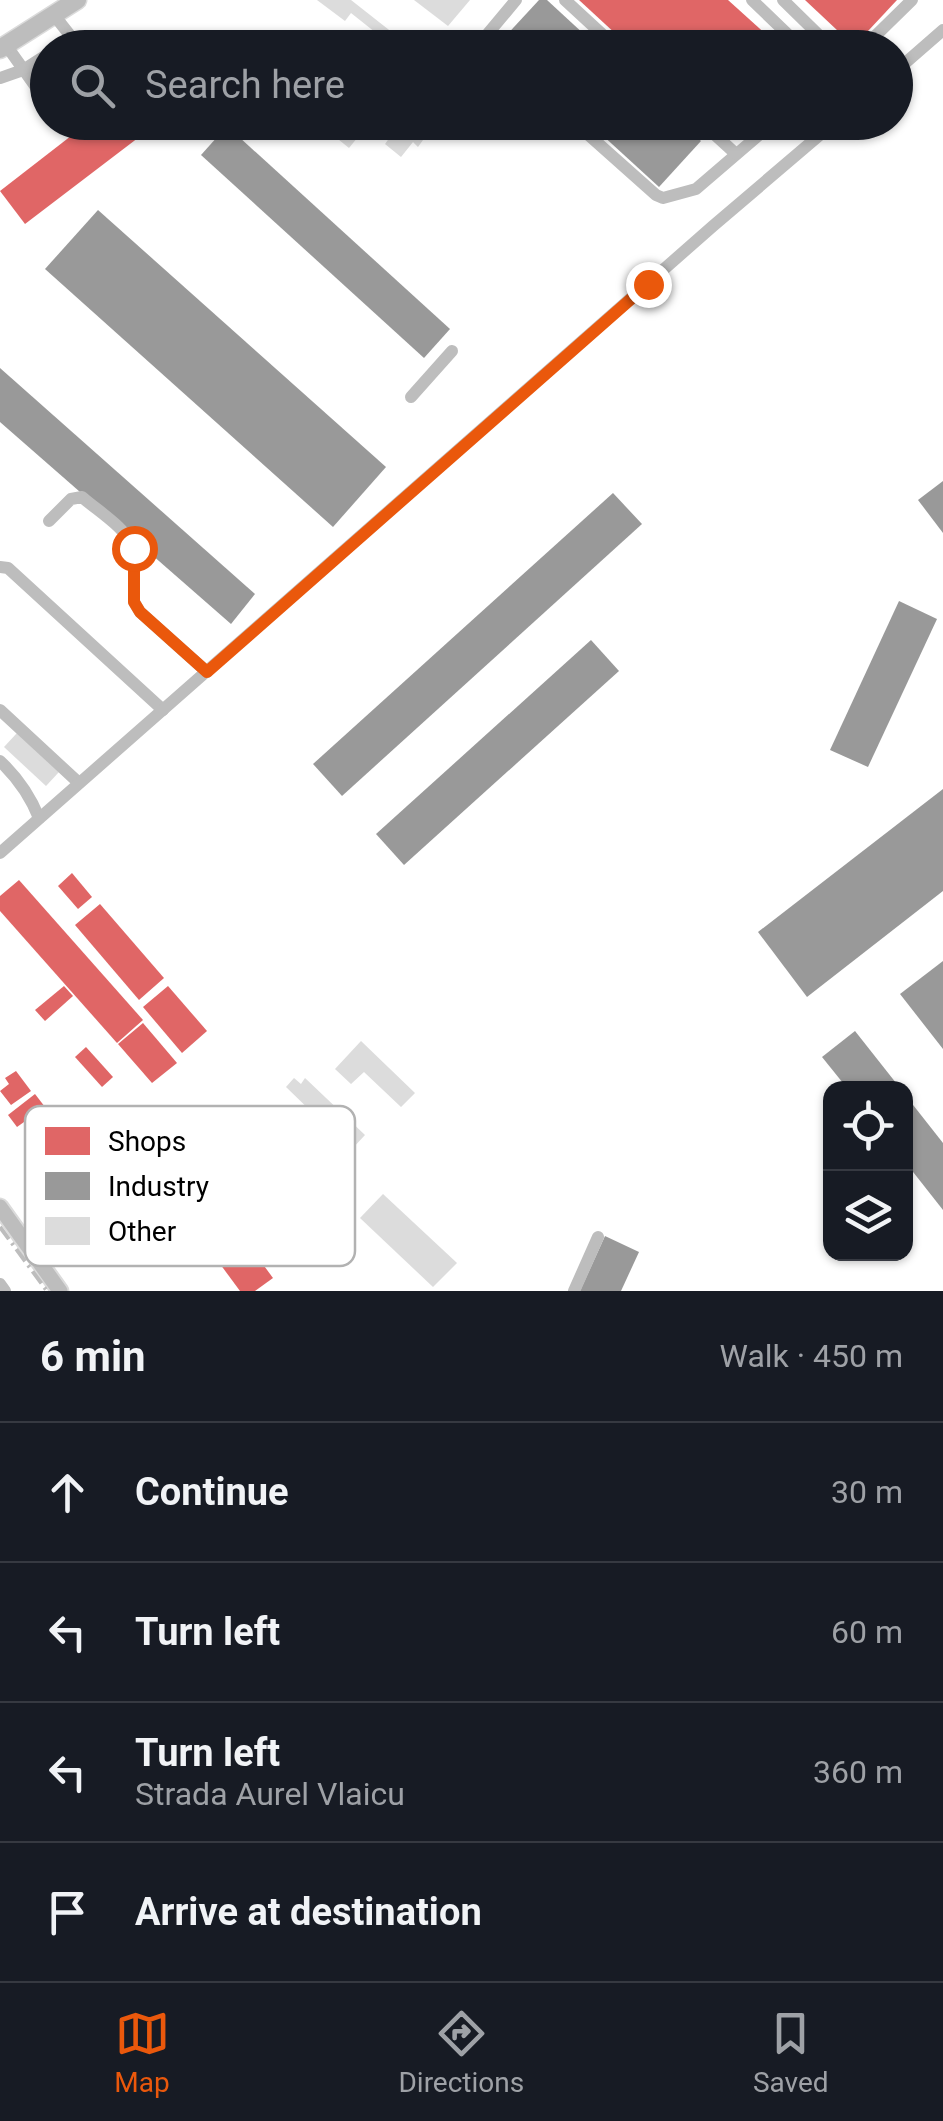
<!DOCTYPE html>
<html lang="en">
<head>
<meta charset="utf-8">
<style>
  :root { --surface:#171b24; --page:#242831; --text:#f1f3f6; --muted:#9ea1a6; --line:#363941; --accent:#ea580c }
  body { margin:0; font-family:Roboto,sans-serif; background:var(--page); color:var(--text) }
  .controls { position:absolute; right:30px; bottom:30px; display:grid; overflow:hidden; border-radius:20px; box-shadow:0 2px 8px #0004 }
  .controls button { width:90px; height:90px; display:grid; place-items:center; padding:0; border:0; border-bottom:2px solid var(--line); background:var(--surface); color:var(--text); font:50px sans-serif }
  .stop { position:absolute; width:30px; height:30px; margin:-22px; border:8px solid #ea580c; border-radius:50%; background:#fff }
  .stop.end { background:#ea580c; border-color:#fff; box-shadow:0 2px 10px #0008 }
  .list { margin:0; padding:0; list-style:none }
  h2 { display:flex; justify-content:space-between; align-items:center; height:130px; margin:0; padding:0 40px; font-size:42px }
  h2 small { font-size:32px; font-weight:400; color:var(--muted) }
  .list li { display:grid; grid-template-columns:65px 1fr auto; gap:30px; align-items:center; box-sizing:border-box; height:140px; padding:0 40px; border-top:2px solid var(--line) }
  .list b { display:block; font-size:38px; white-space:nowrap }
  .list p { margin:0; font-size:32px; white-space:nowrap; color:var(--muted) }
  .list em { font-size:32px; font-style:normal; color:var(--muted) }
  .icon { flex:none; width:55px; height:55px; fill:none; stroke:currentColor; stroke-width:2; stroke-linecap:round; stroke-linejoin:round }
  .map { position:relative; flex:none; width:943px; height:1291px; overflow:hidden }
  .search { position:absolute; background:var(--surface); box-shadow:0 2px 8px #0004; left:30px; right:30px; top:30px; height:110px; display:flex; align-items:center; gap:25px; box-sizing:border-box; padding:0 35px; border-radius:55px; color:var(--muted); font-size:38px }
  .sheet { height:690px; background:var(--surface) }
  nav { display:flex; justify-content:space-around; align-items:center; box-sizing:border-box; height:140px; border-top:2px solid var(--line); background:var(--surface); font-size:28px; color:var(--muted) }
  nav a { display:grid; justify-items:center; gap:5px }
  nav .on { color:var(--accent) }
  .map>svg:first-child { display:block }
  .shops { fill:#e06666 }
  .industry { fill:#999 }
  .building { fill:#dcdcdc }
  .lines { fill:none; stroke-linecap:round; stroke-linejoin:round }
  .major-casing { stroke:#dbdbdb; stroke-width:19 }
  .highway-casing { stroke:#dbdbdb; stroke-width:21 }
  .minor { stroke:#bdbdbd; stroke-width:12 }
  .major { stroke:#bdbdbd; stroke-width:15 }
  .highway { stroke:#bdbdbd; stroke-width:18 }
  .rail { stroke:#bdbdbd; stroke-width:4; stroke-dasharray:15 5 2.5 5; stroke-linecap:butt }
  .route { stroke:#ea580c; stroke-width:12 }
  .key { fill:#fff; stroke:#b2b2b2; stroke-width:2.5 }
  .key-label { font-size:28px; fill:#000 }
</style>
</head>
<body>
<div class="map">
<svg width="943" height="1291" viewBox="0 0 943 1291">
  <rect width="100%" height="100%" fill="#fff"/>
  <!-- shops -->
  <g class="shops">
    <polygon points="579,0 728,0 781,48 631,48"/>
    <polygon points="805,0 897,0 854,46"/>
    <polygon points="89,122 146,122 151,128 25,224 0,191"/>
    <polygon points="72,873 92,897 78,909 58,886"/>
    <polygon points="19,880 143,1020 117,1043 0,911 0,896"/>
    <polygon points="100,904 164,978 139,1000 75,925"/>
    <polygon points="64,986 73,996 45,1021 35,1010"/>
    <polygon points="168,986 207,1031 182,1053 143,1007"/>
    <polygon points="143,1023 177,1063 152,1083 118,1044"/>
    <polygon points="86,1047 113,1077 102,1087 75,1057"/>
    <polygon points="16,1071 31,1091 11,1105 0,1091 9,1084 5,1078"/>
    <polygon points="35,1094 45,1107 17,1127 8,1115"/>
    <polygon points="220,1206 273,1278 255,1291 240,1291 192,1226"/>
  </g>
  <!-- industry -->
  <g class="industry">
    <polygon points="539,0 547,0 599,48 506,48 500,42"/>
    <polygon points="588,122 681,122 701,141 659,187"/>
    <polygon points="227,126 450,329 424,358 201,155"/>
    <polygon points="98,210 386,467 333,527 45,269"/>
    <polygon points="0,368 255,594 231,624 0,422"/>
    <polygon points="943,481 943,533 918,500"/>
    <polygon points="613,493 642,524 342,796 313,764"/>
    <polygon points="899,601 937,619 868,767 830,750"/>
    <polygon points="591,640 619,671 404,865 376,834"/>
    <polygon points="943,789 943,891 807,997 758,932"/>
    <polygon points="943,961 943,1049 900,994"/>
    <polygon points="855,1031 900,1088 847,1088 822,1057"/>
    <polygon points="906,1096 943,1143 943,1210 906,1163"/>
    <polygon points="605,1236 639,1252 621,1291 580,1291"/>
  </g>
  <!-- building -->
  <g class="building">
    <polygon points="317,0 351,0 412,48 395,48 351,13 345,21"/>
    <polygon points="414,0 470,0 448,26"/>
    <polygon points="343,122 370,122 349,148 333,135"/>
    <polygon points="401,122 405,122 423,140 418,147 413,142 401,157 385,144 393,133 390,131 397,124 399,125"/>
    <polygon points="17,733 59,772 46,786 4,747"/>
    <polygon points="361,1041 415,1093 401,1107 364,1072 351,1084 335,1069"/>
    <polygon points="294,1078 301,1084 305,1078 365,1135 351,1150 286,1087"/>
    <polygon points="383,1194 457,1263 433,1287 360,1218"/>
  </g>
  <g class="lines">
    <!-- major casing -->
    <g class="major-casing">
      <polyline id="major" points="0,1207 60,1291"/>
    </g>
    <!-- highway casing -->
    <g class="highway-casing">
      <polyline id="highway" points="0,49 77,0"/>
    </g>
    <!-- minor -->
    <g class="minor">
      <polyline points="565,0 617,48"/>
      <polyline points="752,0 802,48"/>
      <polyline points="783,0 832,48"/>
      <polyline points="54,15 80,48"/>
      <polyline points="6,45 48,104"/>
      <polyline points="491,48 485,37 516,0"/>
      <polyline points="863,48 912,0"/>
      <polyline points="896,71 943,30"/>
      <polyline points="0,78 23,70 48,54"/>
      <polyline points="574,122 656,195 663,198 696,189 774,122"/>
      <polyline points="701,122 736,154"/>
      <polyline points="411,397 452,351"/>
      <path d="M49 521 71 499 82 497C99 512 125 527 134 548V602L140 612 207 672"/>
      <polyline points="0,567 8,568 163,710"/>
      <polyline points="0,710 79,783"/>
      <path d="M0 761C18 778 30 795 39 818"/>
      <polyline points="0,853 713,226 835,122"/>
      <polyline points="0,1284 5,1291"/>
      <polyline points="574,1291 598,1237"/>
    </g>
    <!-- major -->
    <use href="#major" class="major"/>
    <!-- highway -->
    <use href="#highway" class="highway"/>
    <!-- rail -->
    <polyline class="rail" points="0,1227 47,1291"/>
  </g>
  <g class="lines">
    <!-- route -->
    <polyline class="route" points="134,548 134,602 140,612 207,672 648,284"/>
  </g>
  <!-- legend -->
  <rect x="25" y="1106" width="330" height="160" rx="15" class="key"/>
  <rect x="45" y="1127" width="45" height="28" fill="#e06666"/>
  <rect x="45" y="1172" width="45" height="28" fill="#999"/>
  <rect x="45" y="1217" width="45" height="28" fill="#dcdcdc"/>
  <g class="key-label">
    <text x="108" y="1151">Shops</text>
    <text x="108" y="1196">Industry</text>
    <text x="108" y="1241">Other</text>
  </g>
</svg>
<div class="controls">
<button><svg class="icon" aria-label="locate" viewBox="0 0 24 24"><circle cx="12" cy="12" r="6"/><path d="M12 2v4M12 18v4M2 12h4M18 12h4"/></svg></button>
<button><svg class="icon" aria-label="layers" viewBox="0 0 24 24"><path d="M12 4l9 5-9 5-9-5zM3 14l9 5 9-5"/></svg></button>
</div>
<div class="stop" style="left:134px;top:548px"></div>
<div class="stop end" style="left:648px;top:284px"></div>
<div class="search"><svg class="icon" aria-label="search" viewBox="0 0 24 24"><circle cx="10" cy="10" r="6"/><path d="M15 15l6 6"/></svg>Search here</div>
</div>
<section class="sheet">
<h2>6 min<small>Walk · 450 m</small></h2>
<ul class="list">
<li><svg class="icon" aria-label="ahead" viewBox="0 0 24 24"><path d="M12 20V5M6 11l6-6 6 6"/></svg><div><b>Continue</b></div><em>30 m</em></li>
<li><svg class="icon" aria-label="left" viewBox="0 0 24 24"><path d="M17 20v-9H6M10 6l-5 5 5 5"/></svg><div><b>Turn left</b></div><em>60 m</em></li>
<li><svg class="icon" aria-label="left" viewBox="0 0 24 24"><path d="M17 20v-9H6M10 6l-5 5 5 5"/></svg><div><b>Turn left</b><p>Strada Aurel Vlaicu</p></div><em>360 m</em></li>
<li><svg class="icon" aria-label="arrive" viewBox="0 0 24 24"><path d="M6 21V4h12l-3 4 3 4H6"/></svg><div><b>Arrive at destination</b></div></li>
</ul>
</section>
<nav>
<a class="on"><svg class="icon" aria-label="map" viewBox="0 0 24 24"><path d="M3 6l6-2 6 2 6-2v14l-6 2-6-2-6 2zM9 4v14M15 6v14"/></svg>Map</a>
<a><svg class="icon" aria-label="directions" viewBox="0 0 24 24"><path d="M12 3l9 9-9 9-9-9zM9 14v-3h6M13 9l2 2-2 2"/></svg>Directions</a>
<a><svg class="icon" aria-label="saved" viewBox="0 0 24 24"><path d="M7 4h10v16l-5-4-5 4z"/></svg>Saved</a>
</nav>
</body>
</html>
